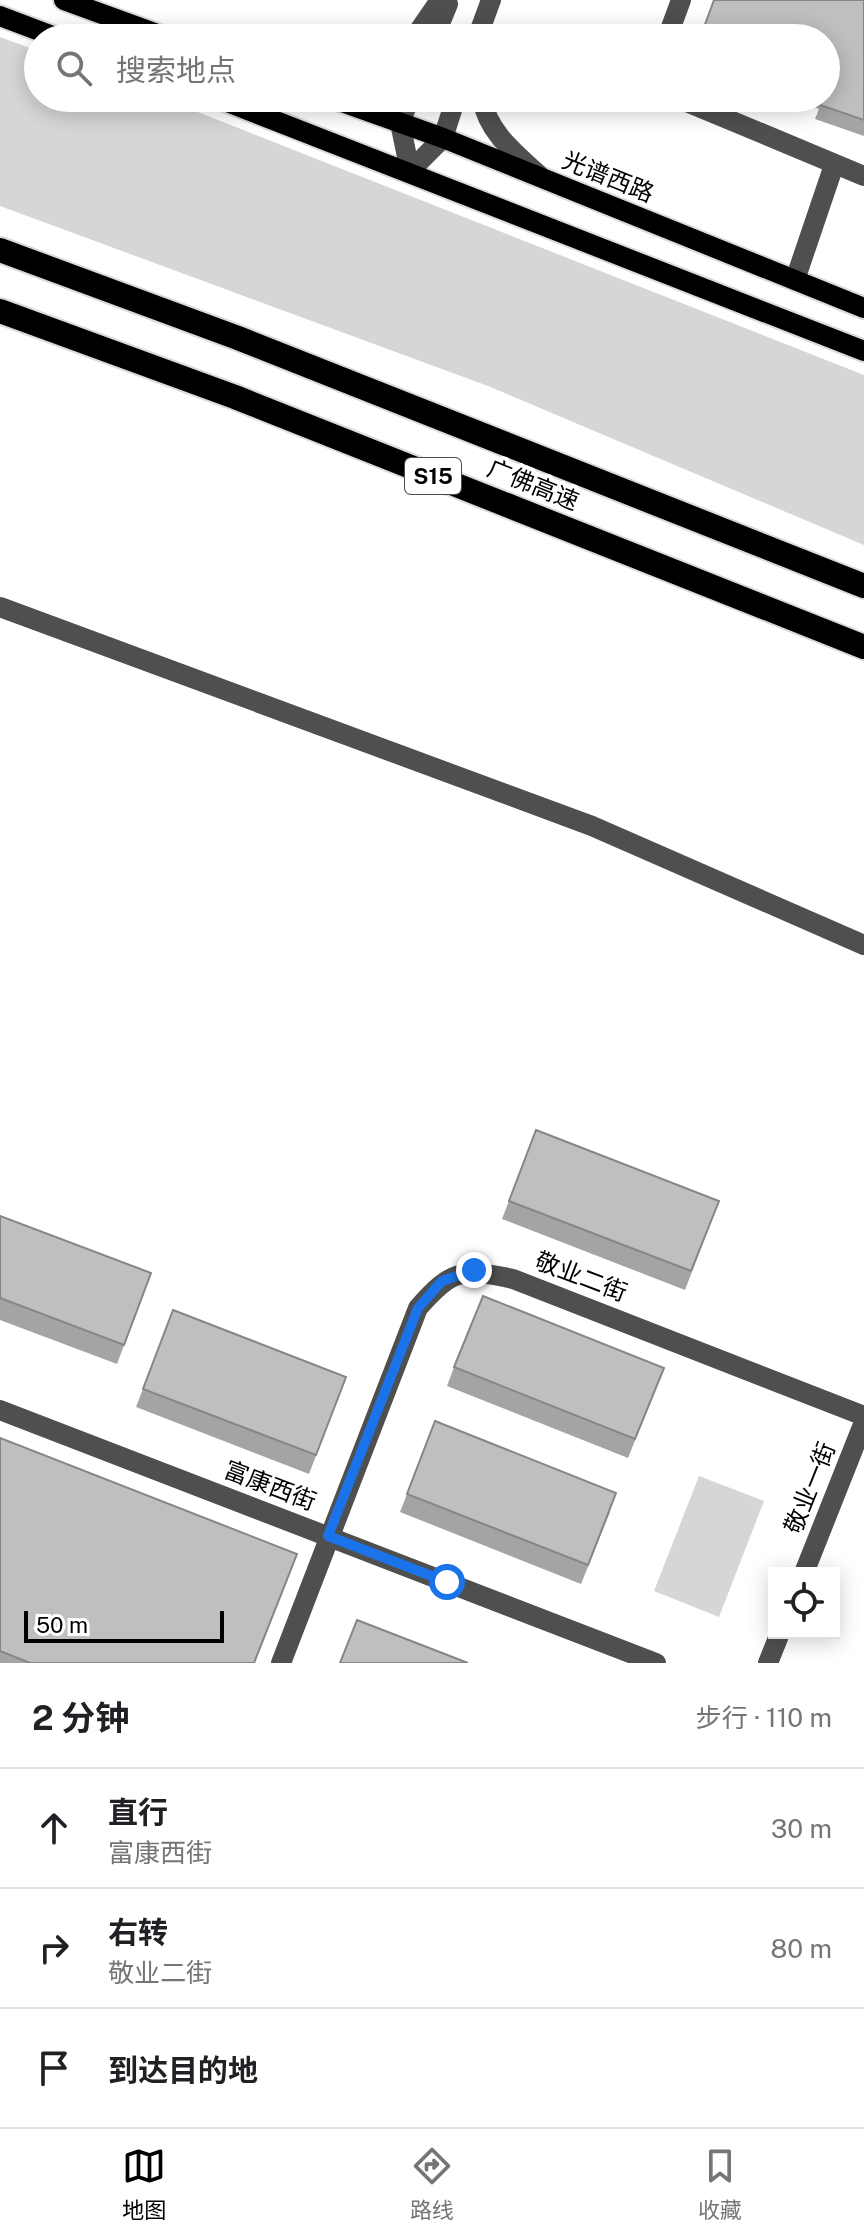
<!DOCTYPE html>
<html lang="zh">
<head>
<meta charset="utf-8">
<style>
  :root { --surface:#fff; --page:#f2f2f2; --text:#202124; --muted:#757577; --line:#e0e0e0; --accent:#000 }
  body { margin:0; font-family:"Public Sans","Noto Sans SC",sans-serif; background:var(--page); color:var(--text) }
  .controls { position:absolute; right:24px; bottom:24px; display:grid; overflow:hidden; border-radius:0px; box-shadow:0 4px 20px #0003 }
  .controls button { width:72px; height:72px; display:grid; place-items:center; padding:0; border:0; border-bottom:2px solid var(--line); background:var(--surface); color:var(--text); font:40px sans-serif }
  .scale { position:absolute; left:24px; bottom:20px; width:200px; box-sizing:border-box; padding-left:8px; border:4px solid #000; border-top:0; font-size:22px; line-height:28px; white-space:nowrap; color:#000; -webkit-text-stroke:6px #fff; paint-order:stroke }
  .stop { position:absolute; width:24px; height:24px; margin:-18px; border:6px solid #1a73e8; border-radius:50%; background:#fff }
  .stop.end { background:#1a73e8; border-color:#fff; box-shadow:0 2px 8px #0008 }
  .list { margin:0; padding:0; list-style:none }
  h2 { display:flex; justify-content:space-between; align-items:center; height:104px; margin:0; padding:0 32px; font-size:34px }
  h2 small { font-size:26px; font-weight:400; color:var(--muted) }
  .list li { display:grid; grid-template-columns:52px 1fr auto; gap:24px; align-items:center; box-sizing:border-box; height:120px; padding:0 32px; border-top:2px solid var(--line) }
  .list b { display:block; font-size:30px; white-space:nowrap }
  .list p { margin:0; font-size:26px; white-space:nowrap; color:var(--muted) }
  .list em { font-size:26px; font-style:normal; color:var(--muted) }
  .icon { flex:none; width:44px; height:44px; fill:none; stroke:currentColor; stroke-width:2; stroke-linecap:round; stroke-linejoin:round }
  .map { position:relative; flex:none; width:864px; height:1663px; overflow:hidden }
  .search { position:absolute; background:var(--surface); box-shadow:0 4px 20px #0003; left:24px; right:24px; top:24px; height:88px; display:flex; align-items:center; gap:20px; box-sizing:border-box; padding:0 28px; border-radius:44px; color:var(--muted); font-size:30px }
  .sheet { height:464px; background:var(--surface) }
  nav { display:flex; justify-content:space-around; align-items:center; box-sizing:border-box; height:112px; border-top:2px solid var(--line); background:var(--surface); font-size:22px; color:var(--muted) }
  nav a { display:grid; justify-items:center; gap:4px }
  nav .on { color:var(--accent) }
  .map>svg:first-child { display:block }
  .green { fill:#d6d6d6 }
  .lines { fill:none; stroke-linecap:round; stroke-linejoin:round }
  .major-casing { stroke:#dbdbdb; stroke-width:24 }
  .highway-casing { stroke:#dbdbdb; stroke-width:28 }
  .minor { stroke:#4f4f4f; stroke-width:20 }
  .major { stroke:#000; stroke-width:20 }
  .highway { stroke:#000; stroke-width:24 }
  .wall { fill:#a4a4a4 }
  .building { fill:#bfbfbf; stroke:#868686; stroke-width:2 }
  .route { stroke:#1a73e8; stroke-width:10 }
  .labels { text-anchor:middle; stroke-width:8; stroke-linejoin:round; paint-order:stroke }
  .shield { fill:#fff; stroke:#4c4c4c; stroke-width:2 }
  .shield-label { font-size:22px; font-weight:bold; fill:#000 }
  .street-label { font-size:24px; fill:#000; stroke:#fff }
</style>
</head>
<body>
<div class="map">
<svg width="864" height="1663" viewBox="0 0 864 1663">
  <rect width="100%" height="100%" fill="#fff"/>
  <!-- green -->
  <g class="green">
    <polygon points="0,37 38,51 38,98 162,98 864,375 864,545 488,386 0,206"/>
    <polygon points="699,1476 764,1501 719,1617 654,1591"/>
  </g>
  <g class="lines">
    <!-- major casing -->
    <g class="major-casing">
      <g id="major">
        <polyline points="64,0 168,38"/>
        <polyline points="0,16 58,38"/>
        <polyline points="217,98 864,351"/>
        <polyline points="331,98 443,138 864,308"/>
      </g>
    </g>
    <!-- highway casing -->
    <g class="highway-casing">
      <g id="highway">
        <polyline points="0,250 238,338 864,586"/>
        <polyline points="0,311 235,397 864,647"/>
      </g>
    </g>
    <!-- minor -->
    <g class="minor">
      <polyline points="414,38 440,0"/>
      <polyline points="434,38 448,4"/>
      <polyline points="477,38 491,0"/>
      <polyline points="667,38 681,0"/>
      <polyline points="410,98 400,123 410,171"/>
      <path d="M482 98C487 132 516 154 540 176"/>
      <polyline points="677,98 864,176"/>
      <polyline points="410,171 443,138 456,98"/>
      <polyline points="795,280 834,165"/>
      <polyline points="0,607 592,826 864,945"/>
      <polyline points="0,1410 656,1663"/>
      <polyline points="804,1573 864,1422"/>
      <path d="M281 1663 418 1308C452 1269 463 1268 513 1279L864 1416"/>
      <polyline points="768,1663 780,1633"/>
    </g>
    <!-- major -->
    <use href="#major" class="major"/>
    <!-- highway -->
    <use href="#highway" class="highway"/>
  </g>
  <!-- wall -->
  <g class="wall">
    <polygon points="864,0 864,136 815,119 819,109 791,98 826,98"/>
    <polygon points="536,1130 719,1201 685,1290 502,1219"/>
    <polygon points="0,1216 151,1273 117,1364 0,1320"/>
    <polygon points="173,1310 346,1377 309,1474 136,1407"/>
    <polygon points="454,1367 664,1368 628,1458 447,1386"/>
    <polygon points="0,1438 255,1663 0,1663"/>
    <polygon points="407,1494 610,1512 581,1584 400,1512"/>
  </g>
  <!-- building -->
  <g class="building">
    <polygon points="714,0 864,0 864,120 820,105 823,98 826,98 826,38 700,38"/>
    <polygon points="536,1130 719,1201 691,1271 509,1201"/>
    <polygon points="0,1216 151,1273 124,1345 0,1298"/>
    <polygon points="483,1296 664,1368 635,1439 454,1367"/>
    <polygon points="173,1310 346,1377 316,1455 143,1389"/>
    <polygon points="435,1421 616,1493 588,1565 407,1494"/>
    <polygon points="0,1438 297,1554 254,1663 30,1663 0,1651"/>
    <polygon points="357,1620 468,1663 340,1663"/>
  </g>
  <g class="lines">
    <!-- route -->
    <polyline class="route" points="447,1582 328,1536 418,1308 442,1281 474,1270"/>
  </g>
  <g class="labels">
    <!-- shield labels -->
    <rect class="shield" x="405" y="458" width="56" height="36" rx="6"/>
    <g class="shield-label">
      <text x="433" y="484">S15</text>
    </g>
    <!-- street labels -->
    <g class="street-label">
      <text transform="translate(608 177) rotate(22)" y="8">光谱西路</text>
      <text transform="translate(533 485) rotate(22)" y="8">广佛高速</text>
      <text transform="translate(581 1277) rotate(21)" y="8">敬业二街</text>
      <text transform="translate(270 1486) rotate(21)" y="8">富康西街</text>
      <text transform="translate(810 1488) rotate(-68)" y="8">敬业一街</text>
    </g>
  </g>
</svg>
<div class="controls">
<button><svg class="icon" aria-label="locate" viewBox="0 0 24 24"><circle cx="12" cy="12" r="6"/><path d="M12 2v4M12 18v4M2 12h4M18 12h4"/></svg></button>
</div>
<div class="scale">50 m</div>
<div class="stop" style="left:447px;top:1582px"></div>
<div class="stop end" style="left:474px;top:1270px"></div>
<div class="search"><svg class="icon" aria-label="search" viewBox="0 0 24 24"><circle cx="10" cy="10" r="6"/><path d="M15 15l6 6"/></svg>搜索地点</div>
</div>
<section class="sheet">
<h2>2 分钟<small>步行 · 110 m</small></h2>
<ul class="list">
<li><svg class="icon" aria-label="ahead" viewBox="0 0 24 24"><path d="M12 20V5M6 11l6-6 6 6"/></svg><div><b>直行</b><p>富康西街</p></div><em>30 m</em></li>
<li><svg class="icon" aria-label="right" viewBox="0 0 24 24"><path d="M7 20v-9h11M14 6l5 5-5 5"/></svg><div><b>右转</b><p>敬业二街</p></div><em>80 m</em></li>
<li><svg class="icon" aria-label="arrive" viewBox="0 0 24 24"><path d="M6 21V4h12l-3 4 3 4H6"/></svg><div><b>到达目的地</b></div></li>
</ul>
</section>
<nav>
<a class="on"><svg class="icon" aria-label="map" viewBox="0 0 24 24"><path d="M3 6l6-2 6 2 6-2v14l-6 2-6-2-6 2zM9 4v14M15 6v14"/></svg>地图</a>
<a><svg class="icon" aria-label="directions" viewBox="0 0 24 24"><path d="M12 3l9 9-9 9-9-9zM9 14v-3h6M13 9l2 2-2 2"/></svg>路线</a>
<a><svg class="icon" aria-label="saved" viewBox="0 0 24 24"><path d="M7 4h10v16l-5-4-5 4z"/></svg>收藏</a>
</nav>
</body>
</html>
